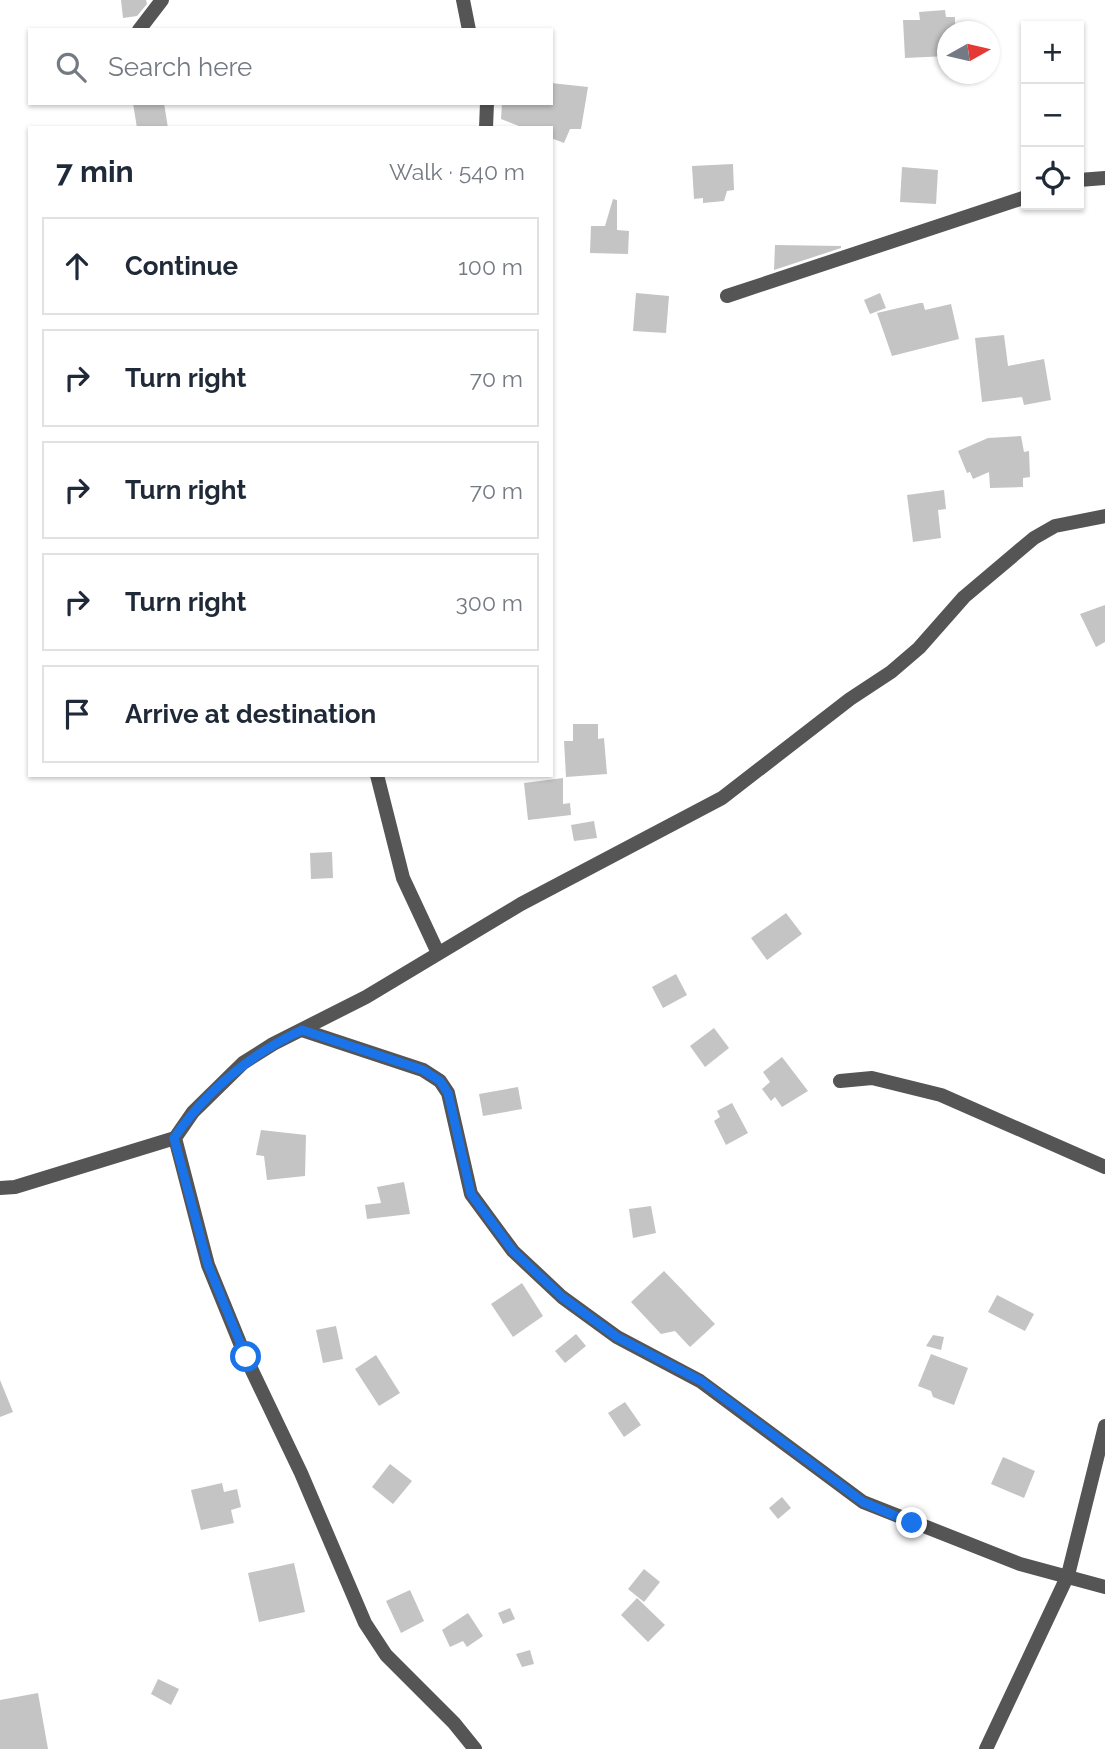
<!DOCTYPE html>
<html lang="en">
<head>
<meta charset="utf-8">
<style>
  :root { --surface:#fff; --page:#f2f2f3; --text:#1f2937; --muted:#747a83; --line:#e0e1e3 }
  body { margin:0; font-family:Raleway,sans-serif; background:var(--page); color:var(--text) }
  .controls { position:absolute; right:21px; top:21px; display:grid; overflow:hidden; border-radius:0px; box-shadow:0 2px 5px #0004 }
  .controls button { width:63px; height:63px; display:grid; place-items:center; padding:0; border:0; border-bottom:2px solid var(--line); background:var(--surface); color:var(--text); font:35px sans-serif }
  .compass { position:absolute; left:937px; top:21px; width:63px; height:63px; border-radius:50%; background:var(--surface); box-shadow:0 2px 5px #0004; rotate:82deg }
  .stop { position:absolute; width:21px; height:21px; margin:-16px; border:5px solid #1a73e8; border-radius:50%; background:#fff }
  .stop.end { background:#1a73e8; border-color:#fff; box-shadow:0 2px 7px #0008 }
  .list { margin:0; padding:0; list-style:none }
  h2 { display:flex; justify-content:space-between; align-items:center; height:91px; margin:0; padding:0 28px; font-size:30px }
  h2 small { font-size:23px; font-weight:400; color:var(--muted) }
  .list li { display:grid; grid-template-columns:46px 1fr auto; gap:21px; align-items:center; box-sizing:border-box; height:98px; margin:0 14px 14px; padding:0 14px; border:2px solid var(--line); border-radius:0px }
  .list b { display:block; font-size:26px; white-space:nowrap }
  .list em { font-size:23px; font-style:normal; color:var(--muted) }
  .icon { flex:none; width:38px; height:38px; fill:none; stroke:currentColor; stroke-width:2; stroke-linecap:round; stroke-linejoin:round }
  .map { position:relative; flex:none; width:1105px; height:1749px; overflow:hidden }
  .search { position:absolute; background:var(--surface); box-shadow:0 2px 5px #0004; left:28px; top:28px; width:525px; height:77px; display:flex; align-items:center; gap:18px; box-sizing:border-box; padding:0 24px; border-radius:0px; color:var(--muted); font-size:26px }
  .panel { position:absolute; background:var(--surface); box-shadow:0 2px 5px #0004; left:28px; top:126px; width:525px; height:651px; border-radius:0px }
  .map>svg:first-child { display:block }
  .building { fill:#c4c4c4 }
  .lines { fill:none; stroke-linecap:round; stroke-linejoin:round }
  .minor { stroke:#555; stroke-width:14 }
  .route { stroke:#1a73e8; stroke-width:9 }
</style>
</head>
<body>
<div class="map">
<svg width="1105" height="1749" viewBox="0 0 1105 1749">
  <rect width="100%" height="100%" fill="#fff"/>
  <!-- building -->
  <g class="building">
    <polygon points="121,0 146,0 147,4 137,16 123,18"/>
    <polygon points="945,10 946,17 955,17 955,32 948,32 948,56 905,58 903,20 920,20 919,12"/>
    <polygon points="551,83 588,87 581,129 570,129 564,143 551,138 551,128 524,128 501,119 502,103 551,103"/>
    <polygon points="133,103 164,103 168,128 137,128"/>
    <polygon points="733,164 734,190 727,191 724,201 703,203 703,198 694,199 692,166"/>
    <polygon points="902,167 938,170 936,204 900,202"/>
    <polygon points="613,199 617,200 617,230 629,231 628,254 590,253 591,226 605,226"/>
    <polygon points="775,245 841,246 841,248 774,270"/>
    <polygon points="636,293 669,296 666,333 633,331"/>
    <polygon points="880,293 886,308 870,314 864,300"/>
    <polygon points="920,303 923,303 925,310 951,304 959,339 892,356 877,313"/>
    <polygon points="1004,335 1008,366 1044,359 1051,400 1024,405 1022,397 982,402 975,338"/>
    <polygon points="1021,436 1024,452 1029,451 1030,477 1023,478 1023,487 990,488 989,472 973,479 970,472 967,473 958,451 988,438"/>
    <polygon points="944,490 946,509 938,510 941,538 913,542 907,495"/>
    <polygon points="1105,605 1105,642 1096,647 1080,614"/>
    <polygon points="573,724 598,724 598,739 604,738 607,774 566,777 564,741 573,741"/>
    <polygon points="563,778 563,804 570,803 571,815 528,820 524,783"/>
    <polygon points="594,821 597,838 574,841 571,825"/>
    <polygon points="332,852 333,878 311,879 310,853"/>
    <polygon points="786,913 802,934 767,960 751,938"/>
    <polygon points="676,974 687,995 663,1008 652,987"/>
    <polygon points="714,1028 729,1048 705,1067 690,1046"/>
    <polygon points="782,1057 808,1091 782,1107 775,1097 771,1101 762,1089 770,1082 763,1072"/>
    <polygon points="518,1087 522,1109 483,1116 479,1094"/>
    <polygon points="732,1103 748,1133 726,1145 714,1121 720,1117 717,1111"/>
    <polygon points="261,1130 306,1135 305,1176 267,1180 264,1156 256,1155"/>
    <polygon points="404,1182 410,1214 367,1219 365,1205 381,1203 377,1187"/>
    <polygon points="651,1206 656,1233 633,1238 629,1209"/>
    <polygon points="664,1271 715,1324 690,1347 675,1331 661,1334 631,1302"/>
    <polygon points="522,1283 543,1316 513,1337 491,1304"/>
    <polygon points="997,1295 1034,1314 1025,1331 988,1312"/>
    <polygon points="336,1326 343,1359 323,1363 316,1330"/>
    <polygon points="576,1334 586,1346 565,1363 555,1351"/>
    <polygon points="933,1335 944,1337 941,1350 926,1346"/>
    <polygon points="931,1354 968,1368 954,1405 933,1397 931,1391 918,1386"/>
    <polygon points="376,1355 400,1393 379,1406 355,1369"/>
    <polygon points="0,1380 13,1412 0,1417"/>
    <polygon points="625,1402 641,1425 624,1437 608,1413"/>
    <polygon points="1003,1457 1035,1471 1024,1498 991,1484"/>
    <polygon points="390,1464 412,1481 393,1504 372,1487"/>
    <polygon points="222,1483 224,1492 237,1489 241,1507 231,1510 234,1523 201,1530 191,1490"/>
    <polygon points="782,1497 791,1508 778,1519 769,1508"/>
    <polygon points="294,1563 305,1612 259,1622 248,1573"/>
    <polygon points="644,1569 660,1582 644,1602 628,1589"/>
    <polygon points="410,1590 424,1621 401,1633 386,1601"/>
    <polygon points="637,1598 665,1625 648,1642 621,1615"/>
    <polygon points="510,1608 515,1619 503,1624 498,1613"/>
    <polygon points="468,1613 483,1636 467,1647 463,1641 450,1647 442,1630"/>
    <polygon points="530,1650 534,1664 522,1667 516,1654"/>
    <polygon points="158,1679 179,1689 171,1705 151,1694"/>
    <polygon points="38,1693 48,1749 0,1749 0,1700"/>
  </g>
  <g class="lines">
    <!-- minor -->
    <g class="minor">
      <polyline points="463,0 469,30"/>
      <polyline points="139,30 162,0"/>
      <polyline points="486,128 487,103"/>
      <polyline points="1079,180 1105,178"/>
      <polyline points="727,296 1026,197"/>
      <polyline points="377,775 403,878 438,953"/>
      <polyline points="302,1030 423,1070 440,1081 448,1093 471,1194 513,1251 562,1297 617,1337 700,1381 863,1502 1020,1564 1105,1587"/>
      <polyline points="840,1081 872,1078 941,1095 1105,1167"/>
      <polyline points="0,1188 15,1187 175,1138"/>
      <polyline points="475,1749 454,1723 386,1655 365,1623 301,1473 246,1358 208,1265 175,1138 193,1112 243,1063 273,1044 366,997 521,904 722,798 850,699 891,672 919,648 964,597 1034,538 1055,526 1105,516"/>
      <polyline points="986,1749 1068,1575 1105,1426"/>
    </g>
  </g>
  <g class="lines">
    <!-- route -->
    <path class="route" d="M246 1357 208 1265 174 1138C207 1090 249 1055 302 1030L423 1070 440 1081 448 1093 471 1194 513 1251 562 1297 617 1337 701 1381 863 1502 912 1523"/>
  </g>
</svg>
<div class="controls">
<button>+</button>
<button>−</button>
<button><svg class="icon" aria-label="locate" viewBox="0 0 24 24"><circle cx="12" cy="12" r="6"/><path d="M12 2v4M12 18v4M2 12h4M18 12h4"/></svg></button>
</div>
<svg class="compass" viewBox="-18 -18 36 36"><path d="M0-13l5 13h-10z" fill="#e53935"/><path d="M0 13l5-13h-10z" fill="#747a83"/></svg>
<div class="stop" style="left:246px;top:1357px"></div>
<div class="stop end" style="left:912px;top:1523px"></div>
<div class="search"><svg class="icon" aria-label="search" viewBox="0 0 24 24"><circle cx="10" cy="10" r="6"/><path d="M15 15l6 6"/></svg>Search here</div>
<section class="panel">
<h2>7 min<small>Walk · 540 m</small></h2>
<ul class="list">
<li><svg class="icon" aria-label="ahead" viewBox="0 0 24 24"><path d="M12 20V5M6 11l6-6 6 6"/></svg><div><b>Continue</b></div><em>100 m</em></li>
<li><svg class="icon" aria-label="right" viewBox="0 0 24 24"><path d="M7 20v-9h11M14 6l5 5-5 5"/></svg><div><b>Turn right</b></div><em>70 m</em></li>
<li><svg class="icon" aria-label="right" viewBox="0 0 24 24"><path d="M7 20v-9h11M14 6l5 5-5 5"/></svg><div><b>Turn right</b></div><em>70 m</em></li>
<li><svg class="icon" aria-label="right" viewBox="0 0 24 24"><path d="M7 20v-9h11M14 6l5 5-5 5"/></svg><div><b>Turn right</b></div><em>300 m</em></li>
<li><svg class="icon" aria-label="arrive" viewBox="0 0 24 24"><path d="M6 21V4h12l-3 4 3 4H6"/></svg><div><b>Arrive at destination</b></div></li>
</ul>
</section>
</div>
</body>
</html>
